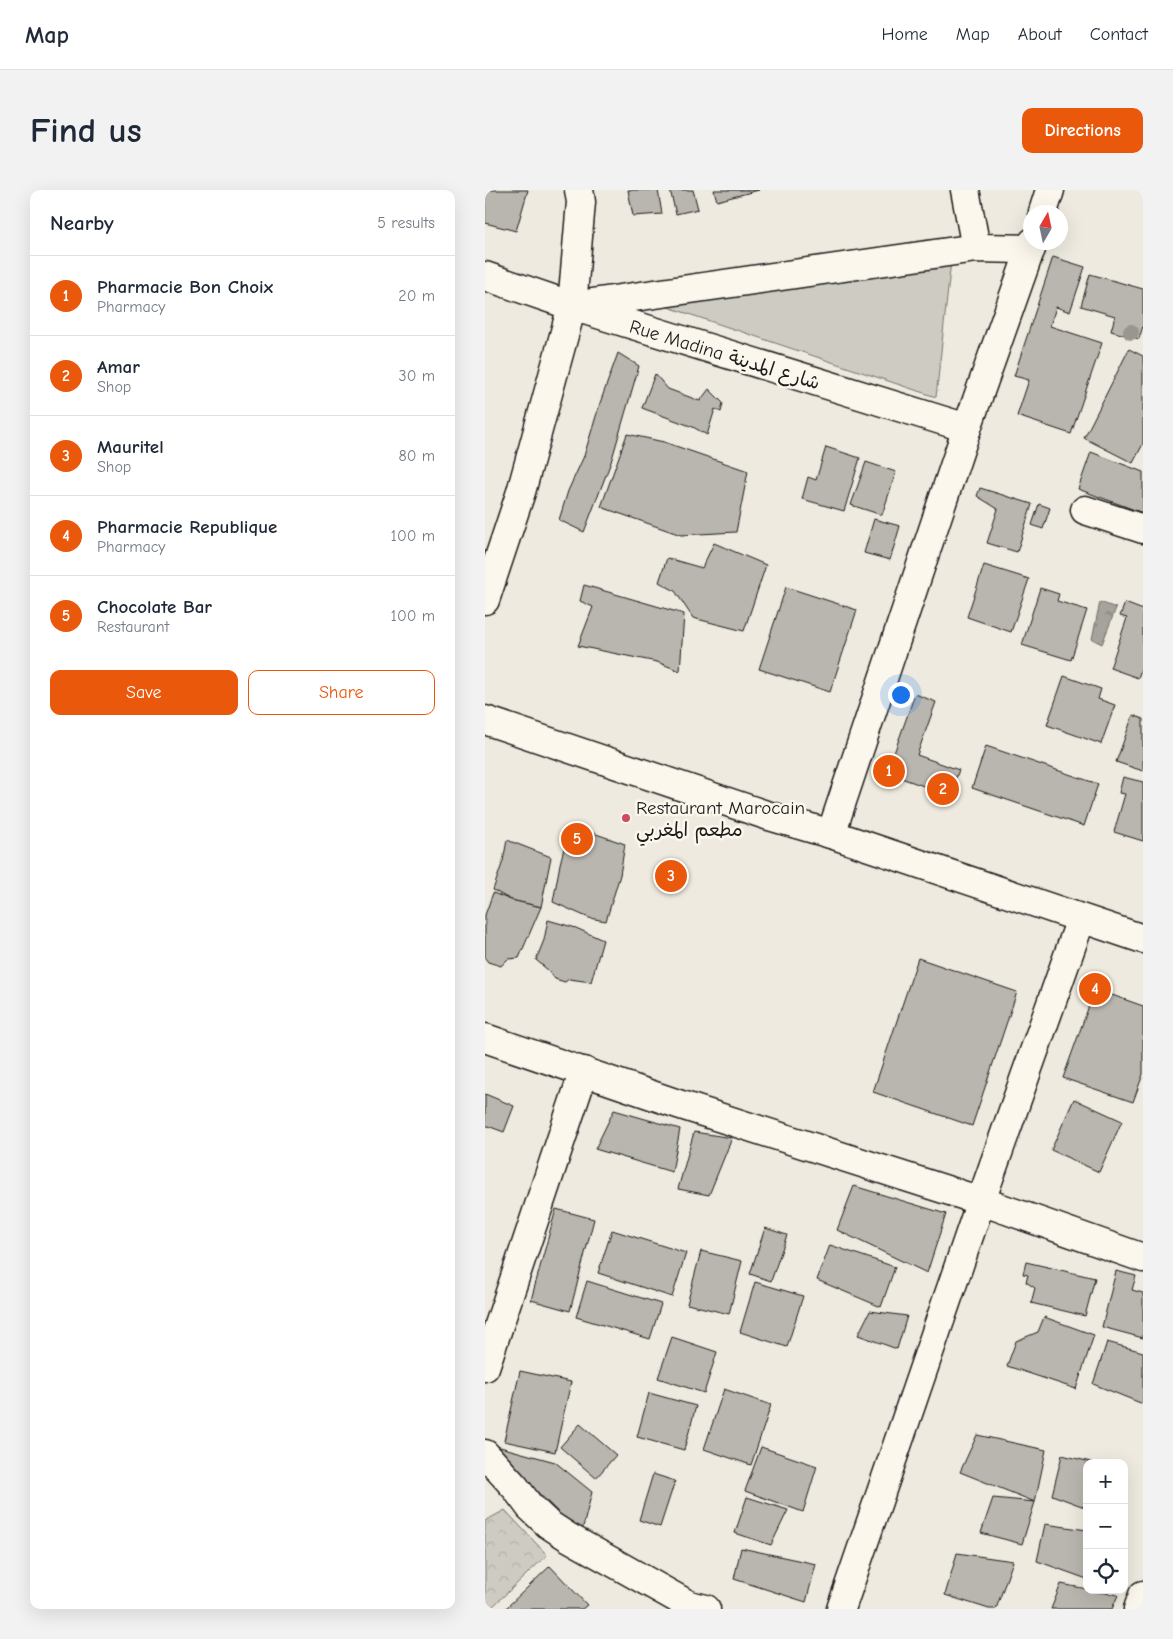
<!DOCTYPE html>
<html lang="en">
<head>
<meta charset="utf-8">
<style>
  :root { --surface:#fff; --page:#f2f2f3; --text:#1f2937; --muted:#747a83; --line:#e0e1e3; --accent:#ea580c }
  body { margin:0; font-family:"Comic Neue","Playpen Sans Arabic",sans-serif; background:var(--page); color:var(--text) }
  .controls { position:absolute; right:15px; bottom:15px; display:grid; overflow:hidden; border-radius:10px; box-shadow:0 5px 20px #0002 }
  .controls button { width:45px; height:45px; display:grid; place-items:center; padding:0; border:0; border-bottom:1px solid var(--line); background:var(--surface); color:var(--text); font:25px sans-serif }
  .compass { position:absolute; left:538px; top:15px; width:45px; height:45px; border-radius:50%; background:var(--surface); box-shadow:0 5px 20px #0002; rotate:9deg }
  .you { position:absolute; left:415px; top:504px; width:18px; height:18px; margin:-12px; border:4px solid #fff; border-radius:50%; background:#1a73e8; box-shadow:0 0 0 8px #1a73e833 }
  .badge { display:grid; place-items:center; width:32px; height:32px; border-radius:50%; background:var(--accent); color:#fff; font-size:16px; font-weight:700 }
  .pin { position:absolute; translate:-50% -50%; border:2px solid #fff; box-shadow:0 1px 5px #0006 }
  .list { margin:0; padding:0; list-style:none }
  h2 { display:flex; justify-content:space-between; align-items:center; height:65px; margin:0; padding:0 20px; font-size:21px }
  h2 small { font-size:16px; font-weight:400; color:var(--muted) }
  .list li { display:grid; grid-template-columns:32px 1fr auto; gap:15px; align-items:center; box-sizing:border-box; height:80px; padding:0 20px; border-top:1px solid var(--line) }
  .list b { display:block; font-size:19px; white-space:nowrap }
  .list p { margin:0; font-size:16px; white-space:nowrap; color:var(--muted) }
  .list em { font-size:16px; font-style:normal; color:var(--muted) }
  .actions { display:flex; gap:10px; padding:15px 20px }
  .actions a { flex:1; padding:11px 0; border:1px solid var(--accent); border-radius:10px; text-align:center; font-size:18px; color:var(--accent) }
  .actions .main { background:var(--accent); color:#fff }
  .icon { flex:none; width:28px; height:28px; fill:none; stroke:currentColor; stroke-width:2; stroke-linecap:round; stroke-linejoin:round }
  .map { position:relative; flex:none; width:658px; height:1419px; overflow:hidden; border-radius:10px }
  header { display:flex; align-items:center; gap:30px; box-sizing:border-box; height:70px; padding:0 25px; background:var(--surface); border-bottom:1px solid var(--line) }
  header strong { font-size:24px }
  nav { display:flex; gap:28px; margin-inline-start:auto; font-size:18px }
  .intro { display:flex; align-items:center; justify-content:space-between; box-sizing:border-box; height:120px; padding:0 30px }
  h1 { margin:0; font-size:35px }
  .button { padding:12px 22px; border-radius:10px; background:var(--accent); color:#fff; font-size:18px; font-weight:700 }
  main { display:flex; gap:30px; padding:0 30px }
  aside { flex:1; background:var(--surface); border-radius:10px; box-shadow:0 5px 20px #0002 }
  .map>svg:first-child { display:block }
  .forest { fill:url(#forest-crowns); stroke:#75746f }
  .park { fill:#ceccc2; stroke:#75746f }
  .water { fill:url(#water-ripples); stroke:#6f6d69 }
  .building { fill:#b9b6af; stroke:#1c1c1c }
  .lines { fill:none; stroke-linecap:round; stroke-linejoin:round }
  .minor-casing { stroke:#1c1c1c; stroke-width:31 }
  .secondary-casing { stroke:#1c1c1c; stroke-width:31 }
  .minor { stroke:#fbf7ec; stroke-width:28 }
  .secondary { stroke:#fbf7ec; stroke-width:28 }
  .tree { fill:#98968f }
  .poi-dot { fill:#d1495b; stroke:#fbf7ec; stroke-width:2 }
  .labels { text-anchor:middle; stroke-width:5; stroke-linejoin:round; paint-order:stroke }
  .street-label { font-size:19px; fill:#1c1c1c; stroke:#fbf7ec }
  .poi-label { font-size:19px; fill:#1c1c1c; stroke:#fbf7ec; text-anchor:start }
</style>
</head>
<body>
<header>
<strong>Map</strong>
<nav><a>Home</a><a>Map</a><a>About</a><a>Contact</a></nav>
</header>
<div class="intro"><h1>Find us</h1><a class="button">Directions</a></div>
<main>
<aside>
<h2>Nearby<small>5 results</small></h2>
<ul class="list">
<li><span class="badge">1</span><div><b>Pharmacie Bon Choix</b><p>Pharmacy</p></div><em>20 m</em></li>
<li><span class="badge">2</span><div><b>Amar</b><p>Shop</p></div><em>30 m</em></li>
<li><span class="badge">3</span><div><b>Mauritel</b><p>Shop</p></div><em>80 m</em></li>
<li><span class="badge">4</span><div><b>Pharmacie Republique</b><p>Pharmacy</p></div><em>100 m</em></li>
<li><span class="badge">5</span><div><b>Chocolate Bar</b><p>Restaurant</p></div><em>100 m</em></li>
</ul>
<div class="actions"><a class="main">Save</a><a>Share</a></div>
</aside>
<div class="map">
<svg width="658" height="1419" viewBox="0 0 658 1419">
  <defs>
    <pattern id="forest-crowns" width="20" height="18" patternUnits="userSpaceOnUse" patternTransform="scale(1.25)"><rect width="20" height="18" fill="#ceccc2"/><path d="M2 6a3 3 0 1 1 6 0M12 15a3 3 0 1 1 6 0" fill="none" stroke="#b0afa6"/></pattern>
    <pattern id="water-ripples" width="26" height="14" patternUnits="userSpaceOnUse" patternTransform="scale(1.25)"><rect width="26" height="14" fill="#a6a39d"/><path d="M2 4q2-2 4 0t4 0M15 11q2-2 4 0t4 0" fill="none" stroke="#86847f"/></pattern>
  </defs>
  <rect width="100%" height="100%" fill="#eeeadf"/>
  <filter id="ink" filterUnits="userSpaceOnUse"><feTurbulence type="fractalNoise" baseFrequency=".02" numOctaves="2"/><feDisplacementMap in="SourceGraphic" scale="10" xChannelSelector="R" yChannelSelector="G"/><feConvolveMatrix kernelMatrix="1 2 1 2 8 2 1 2 1" color-interpolation-filters="sRGB"/></filter>
  <g filter="url(#ink)">
    <!-- forest -->
    <polygon class="forest" points="20,1320 62,1365 5,1419 0,1419 0,1331"/>
    <!-- park -->
    <polygon class="park" points="467,62 451,207 180,116"/>
    <!-- water -->
    <polygon class="water" points="615,412 631,418 617,454 607,449"/>
    <!-- building -->
    <g class="building">
      <polygon points="0,0 43,0 31,41 0,33"/>
      <polygon points="143,0 173,0 177,24 148,26"/>
      <polygon points="185,0 208,0 213,19 191,24"/>
      <polygon points="229,0 274,0 232,11"/>
      <polygon points="568,67 600,77 585,122 571,117 565,136 617,153 586,244 532,226 544,190 529,186"/>
      <polygon points="605,84 658,99 658,136 654,149 626,141 630,126 596,116"/>
      <polygon points="644,159 658,166 658,254 648,273 599,248"/>
      <polygon points="133,163 154,176 126,272 99,342 74,330 83,301 99,266 115,213"/>
      <polygon points="170,184 183,199 215,211 224,199 238,213 236,222 230,219 222,245 208,237 157,218"/>
      <polygon points="142,244 179,252 263,281 251,342 196,345 116,317"/>
      <polygon points="341,257 375,268 359,321 317,309 323,287 331,290"/>
      <polygon points="606,262 658,282 658,323 593,299"/>
      <polygon points="381,272 411,282 397,325 366,315"/>
      <polygon points="495,298 547,314 532,362 502,353 513,319 492,306"/>
      <polygon points="554,314 565,318 558,339 547,335"/>
      <polygon points="389,329 415,336 405,370 379,363"/>
      <polygon points="229,353 281,375 259,441 208,428 190,401 174,392 182,368 217,378"/>
      <polygon points="499,375 544,389 526,442 482,427"/>
      <polygon points="99,395 199,424 195,481 172,472 93,456 108,417 95,411"/>
      <polygon points="301,397 372,420 345,502 274,479"/>
      <polygon points="555,398 574,404 572,411 602,420 586,470 537,455"/>
      <polygon points="640,413 658,420 658,474 653,488 625,478 642,428 635,426"/>
      <polygon points="579,486 616,499 613,509 630,515 616,554 562,535"/>
      <polygon points="430,504 451,512 432,565 474,580 464,605 402,583"/>
      <polygon points="648,525 658,529 658,581 631,572"/>
      <polygon points="501,556 613,594 599,636 487,598"/>
      <polygon points="638,587 658,592 658,651 629,642 640,604 634,603"/>
      <polygon points="85,635 140,654 135,685 121,731 104,728 68,712 75,674"/>
      <polygon points="22,650 66,667 56,717 26,710 8,700 18,671"/>
      <polygon points="8,703 26,710 56,717 34,768 23,769 16,776 3,772 0,768 0,725"/>
      <polygon points="63,730 91,738 118,750 106,792 84,789 80,792 70,789 64,781 51,770 59,750"/>
      <polygon points="433,768 532,802 487,936 388,902"/>
      <polygon points="610,799 658,816 658,884 648,912 578,888"/>
      <polygon points="0,904 29,916 19,942 0,935"/>
      <polygon points="589,909 637,931 614,982 566,960"/>
      <polygon points="129,920 195,939 187,982 110,959"/>
      <polygon points="209,942 247,948 224,1005 193,999"/>
      <polygon points="369,996 461,1024 442,1083 352,1040"/>
      <polygon points="71,1019 109,1029 85,1121 46,1110"/>
      <polygon points="280,1038 302,1045 286,1091 265,1084"/>
      <polygon points="127,1040 201,1063 187,1107 113,1083"/>
      <polygon points="345,1055 410,1077 396,1117 332,1090"/>
      <polygon points="216,1061 257,1071 244,1124 202,1114"/>
      <polygon points="541,1072 610,1088 600,1126 546,1113 550,1098 541,1092 543,1085 538,1084"/>
      <polygon points="631,1081 651,1086 647,1100 658,1103 658,1148 617,1137"/>
      <polygon points="102,1091 176,1114 165,1149 91,1127"/>
      <polygon points="270,1092 318,1106 302,1157 255,1142"/>
      <polygon points="385,1121 422,1126 412,1159 373,1145"/>
      <polygon points="559,1127 609,1145 591,1199 522,1176 531,1151 553,1142"/>
      <polygon points="187,1147 232,1162 219,1203 173,1188"/>
      <polygon points="622,1152 658,1162 658,1214 608,1194"/>
      <polygon points="35,1181 86,1192 70,1262 19,1251"/>
      <polygon points="239,1199 286,1215 266,1275 219,1259"/>
      <polygon points="164,1203 211,1216 199,1260 152,1247"/>
      <polygon points="95,1234 131,1265 111,1288 75,1257"/>
      <polygon points="492,1245 561,1260 550,1312 475,1282"/>
      <polygon points="4,1254 70,1272 107,1302 96,1345"/>
      <polygon points="276,1257 332,1276 318,1322 260,1301"/>
      <polygon points="577,1265 610,1273 602,1273 602,1318 567,1305"/>
      <polygon points="168,1284 190,1291 175,1337 154,1330"/>
      <polygon points="262,1307 303,1320 286,1355 250,1343"/>
      <polygon points="508,1308 550,1312 537,1354 496,1343"/>
      <polygon points="560,1334 602,1340 602,1389 552,1371"/>
      <polygon points="256,1358 331,1374 321,1412 249,1389"/>
      <polygon points="472,1363 528,1371 511,1419 504,1419 460,1405"/>
      <polygon points="65,1376 102,1415 97,1419 20,1419"/>
      <polygon points="576,1394 602,1399 602,1400 633,1405 627,1419 566,1419"/>
    </g>
    <g class="lines">
      <!-- minor casing -->
      <g class="minor-casing">
        <g id="minor">
          <polyline points="480,0 491,58"/>
          <polyline points="558,22 565,0"/>
          <polyline points="0,86 87,116 482,238"/>
          <polyline points="93,115 491,58 546,59"/>
          <polyline points="600,320 658,339"/>
          <polyline points="0,410 36,302 87,116 96,12 94,0"/>
          <polyline points="346,644 482,238 548,52"/>
          <polyline points="0,848 193,914 496,1011 658,1068"/>
          <polyline points="0,1177 99,881"/>
          <polyline points="0,1264 30,1297 45,1317 63,1334 83,1347 204,1415 221,1419"/>
          <polyline points="356,1419 496,1011 596,729"/>
          <polyline points="653,1419 658,1405"/>
        </g>
      </g>
      <!-- secondary casing -->
      <g class="secondary-casing">
        <polyline id="secondary" points="0,530 281,625 346,644 658,749"/>
      </g>
      <!-- minor -->
      <use href="#minor" class="minor"/>
      <!-- secondary -->
      <use href="#secondary" class="secondary"/>
    </g>
    <!-- trees -->
    <circle class="tree" cx="646" cy="142" r="8"/>
  </g>
  <!-- markers -->
  <circle class="poi-dot" cx="141" cy="628" r="5"/>
  <g class="labels">
    <!-- street labels -->
    <g class="street-label">
      <text transform="translate(240 164) rotate(17)" y="7">Rue Madina شارع المدينة</text>
    </g>
    <!-- poi labels -->
    <g class="poi-label">
      <text x="151" y="624">Restaurant Marocain<tspan x="151" dy="22">مطعم المغربي</tspan></text>
    </g>
  </g>
</svg>
<div class="controls">
<button>+</button>
<button>−</button>
<button><svg class="icon" aria-label="locate" viewBox="0 0 24 24"><circle cx="12" cy="12" r="6"/><path d="M12 2v4M12 18v4M2 12h4M18 12h4"/></svg></button>
</div>
<svg class="compass" viewBox="-18 -18 36 36"><path d="M0-13l5 13h-10z" fill="#e53935"/><path d="M0 13l5-13h-10z" fill="#747a83"/></svg>
<div class="you"></div>
<div class="pin badge" style="left:404px;top:581px">1</div>
<div class="pin badge" style="left:458px;top:599px">2</div>
<div class="pin badge" style="left:186px;top:686px">3</div>
<div class="pin badge" style="left:610px;top:799px">4</div>
<div class="pin badge" style="left:92px;top:649px">5</div>
</div>
</main>
</body>
</html>
